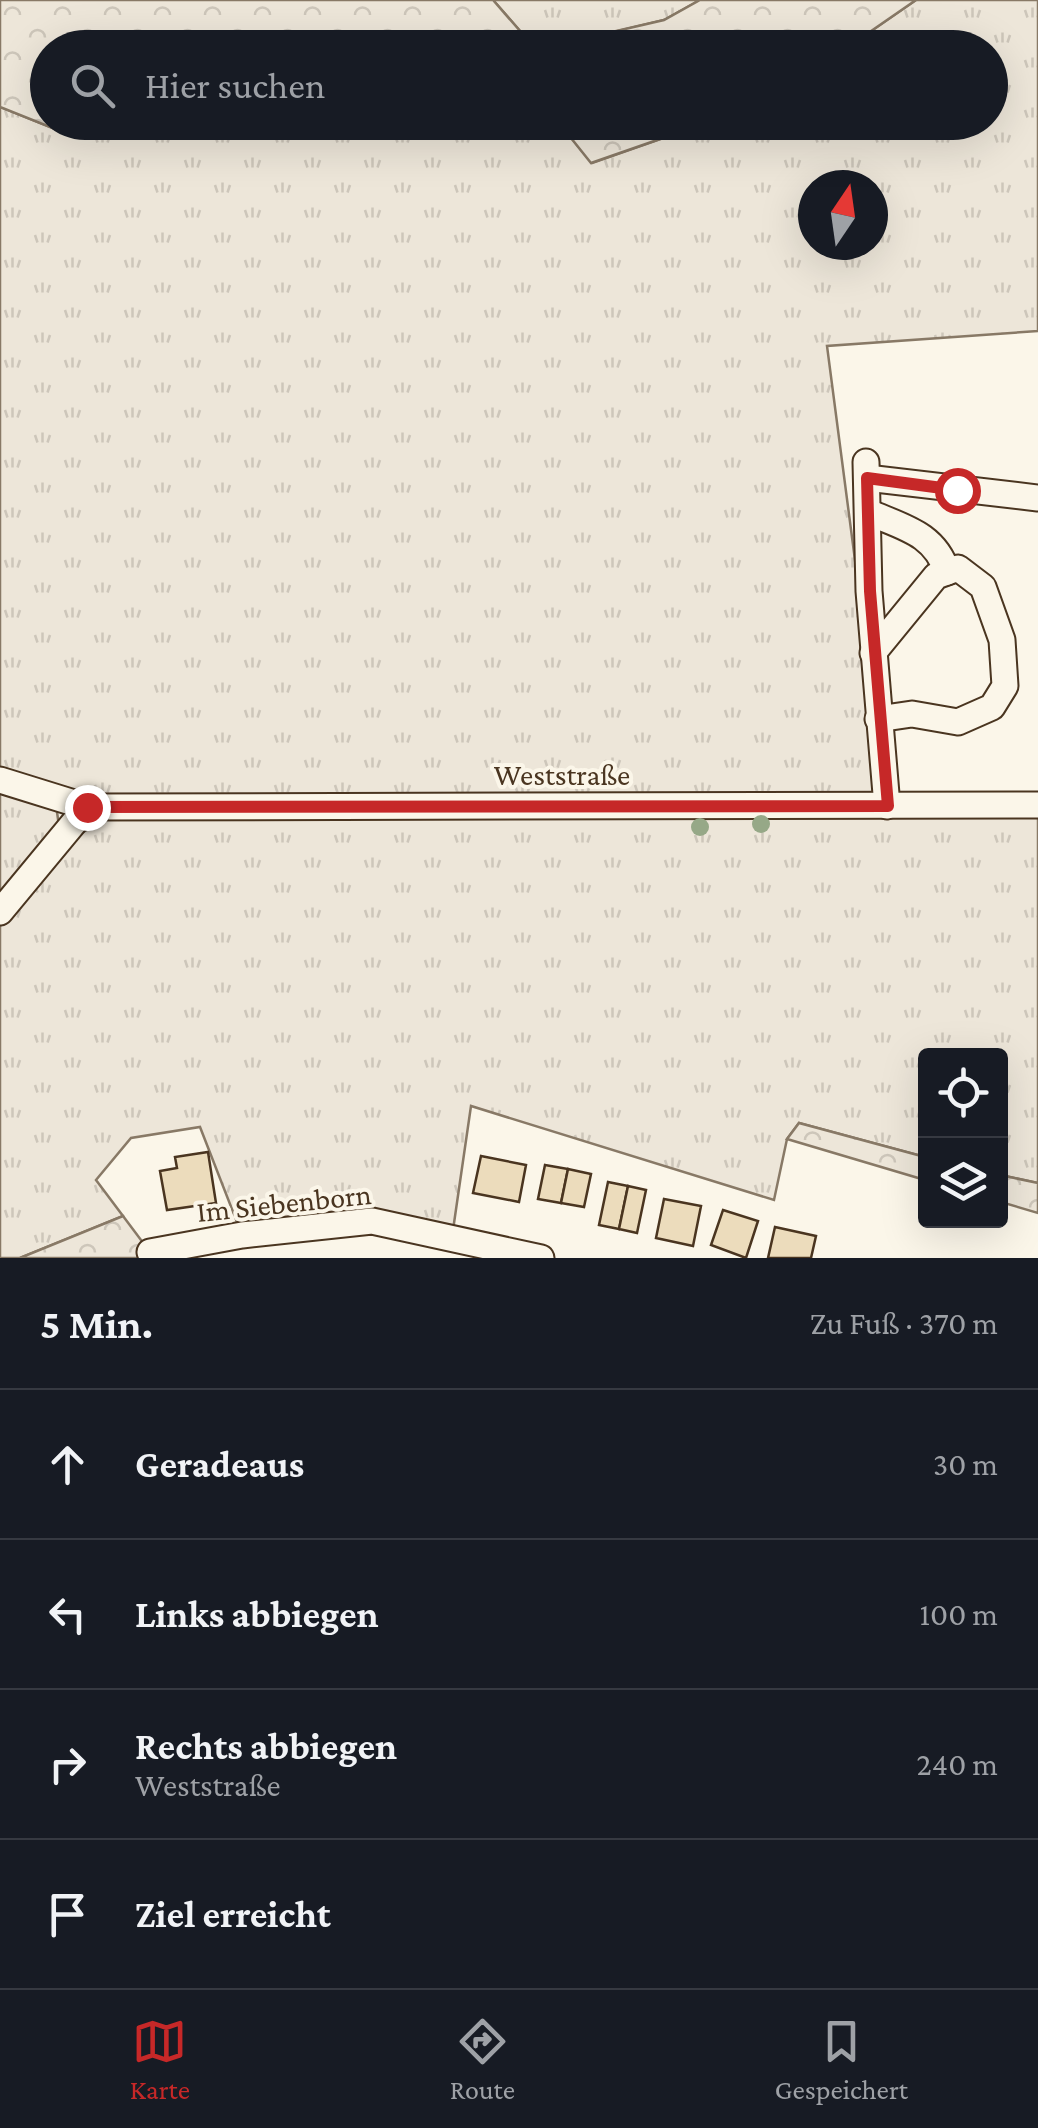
<!DOCTYPE html>
<html lang="de">
<head>
<meta charset="utf-8">
<style>
  :root { --surface:#171b24; --page:#242831; --text:#f1f3f6; --muted:#9ea1a6; --line:#363941; --accent:#c62828 }
  body { margin:0; font-family:"Crimson Pro",serif; background:var(--page); color:var(--text) }
  .controls { position:absolute; right:30px; bottom:30px; display:grid; overflow:hidden; border-radius:10px; box-shadow:0 10px 40px #0002 }
  .controls button { width:90px; height:90px; display:grid; place-items:center; padding:0; border:0; border-bottom:2px solid var(--line); background:var(--surface); color:var(--text); font:50px sans-serif }
  .compass { position:absolute; left:798px; top:170px; width:90px; height:90px; border-radius:50%; background:var(--surface); box-shadow:0 10px 40px #0002; rotate:13deg }
  .stop { position:absolute; width:30px; height:30px; margin:-22px; border:8px solid #c62828; border-radius:50%; background:#fff }
  .stop.end { background:#c62828; border-color:#fff; box-shadow:0 2px 10px #0008 }
  .list { margin:0; padding:0; list-style:none }
  h2 { display:flex; justify-content:space-between; align-items:center; height:130px; margin:0; padding:0 40px; font-size:42px }
  h2 small { font-size:32px; font-weight:400; color:var(--muted) }
  .list li { display:grid; grid-template-columns:65px 1fr auto; gap:30px; align-items:center; box-sizing:border-box; height:150px; padding:0 40px; border-top:2px solid var(--line) }
  .list b { display:block; font-size:38px; white-space:nowrap }
  .list p { margin:0; font-size:32px; white-space:nowrap; color:var(--muted) }
  .list em { font-size:32px; font-style:normal; color:var(--muted) }
  .icon { flex:none; width:55px; height:55px; fill:none; stroke:currentColor; stroke-width:2; stroke-linecap:round; stroke-linejoin:round }
  .map { position:relative; flex:none; width:1038px; height:1258px; overflow:hidden }
  .search { position:absolute; background:var(--surface); box-shadow:0 10px 40px #0002; left:30px; right:30px; top:30px; height:110px; display:flex; align-items:center; gap:25px; box-sizing:border-box; padding:0 35px; border-radius:55px; color:var(--muted); font-size:38px }
  .sheet { height:730px; background:var(--surface) }
  nav { display:flex; justify-content:space-around; align-items:center; box-sizing:border-box; height:140px; border-top:2px solid var(--line); background:var(--surface); font-size:28px; color:var(--muted) }
  nav a { display:grid; justify-items:center; gap:5px }
  nav .on { color:var(--accent) }
  .map>svg:first-child { display:block }
  .grass { fill:url(#grass-tufts); stroke:#887966; stroke-width:2.5; fill-rule:evenodd }
  .forest { fill:url(#forest-crowns); stroke:#887966; stroke-width:2.5 }
  .building { fill:#ecdcbc; stroke:#4a3520; stroke-width:2.5 }
  .lines { fill:none; stroke-linecap:round; stroke-linejoin:round }
  .minor-casing { stroke:#4a3520; stroke-width:29 }
  .minor { stroke:#fbf6e9; stroke-width:25 }
  .tree { fill:#96a887 }
  .route { stroke:#c62828; stroke-width:12 }
  .labels { text-anchor:middle; stroke-width:8; stroke-linejoin:round; paint-order:stroke }
  .street-label { font-size:30px; fill:#4a3520; stroke:#fbf6e9 }
</style>
</head>
<body>
<div class="map">
<svg width="1038" height="1258" viewBox="0 0 1038 1258">
  <defs>
    <pattern id="grass-tufts" width="24" height="20" patternUnits="userSpaceOnUse" patternTransform="scale(2.5)"><rect width="24" height="20" fill="#ede6d9"/><path d="M3 7l-1-3M5 7V3M7 7l1-3M15 17l-1-3M17 17v-4M19 17l1-3" fill="none" stroke="#cdc6ba"/></pattern>
    <pattern id="forest-crowns" width="20" height="18" patternUnits="userSpaceOnUse" patternTransform="scale(2.5)"><rect width="20" height="18" fill="#ede6d9"/><path d="M2 6a3 3 0 1 1 6 0M12 15a3 3 0 1 1 6 0" fill="none" stroke="#cdc6ba"/></pattern>
  </defs>
  <rect width="100%" height="100%" fill="#fbf6e9"/>
  <!-- grass -->
  <g class="grass">
    <polygon points="493,0 700,0 664,20 547,48 534,47"/>
    <path d="M916 0H1038V331L827 346 887 805 1038 809V1183L1001 1175 1000 1056H926L925 1157 799 1123 787 1139 774 1200 471 1106 452 1237 372 1221 242 1235 200 1127 131 1138 96 1180 123 1216 20 1258H0V926L80 834 109 817 89 795 0 767V107L65 133 133 134 135 122 559 123 592 163 706 123 990 122V48L848 47ZM813 185H873V245H813Z"/>
    <polygon points="0,785 56,805 59,826 0,901"/>
  </g>
  <!-- forest -->
  <g class="forest">
    <polygon points="0,0 493,0 534,47 48,48 48,122 135,123 134,134 65,133 0,107"/>
    <polygon points="700,0 916,0 848,47 547,47 664,20"/>
    <polygon points="559,123 706,123 591,163"/>
    <polygon points="799,1123 925,1157 925,1180 787,1139"/>
    <polygon points="1000,1175 1038,1183 1038,1213 1001,1202"/>
    <polygon points="123,1216 150,1252 149,1258 20,1258"/>
  </g>
  <!-- building -->
  <g class="building">
    <polygon points="208,1152 216,1203 167,1210 160,1171 177,1168 175,1157"/>
    <polygon points="481,1156 526,1165 519,1202 473,1193"/>
    <polygon points="545,1165 568,1169 561,1203 538,1199"/>
    <polygon points="568,1169 591,1174 584,1207 561,1203"/>
    <polygon points="608,1182 628,1186 619,1229 599,1225"/>
    <polygon points="628,1186 646,1190 637,1233 619,1229"/>
    <polygon points="664,1199 701,1206 693,1246 656,1238"/>
    <polygon points="723,1210 758,1221 746,1258 711,1245"/>
    <polygon points="775,1227 816,1236 811,1258 768,1258"/>
  </g>
  <g class="lines">
    <!-- minor casing -->
    <g class="minor-casing">
      <g id="minor">
        <polyline points="866,462 869,591 887,806"/>
        <polyline points="867,478 1038,498"/>
        <path d="M868 512C902 527 935 533 947 572"/>
        <polyline points="873,653 936,576 958,568 983,587 1002,640 1005,686 992,707 958,722 912,714 878,719"/>
        <polyline points="0,780 87,807 1038,805"/>
        <polyline points="0,912 87,807"/>
        <polyline points="150,1252 242,1235 372,1221 541,1258"/>
      </g>
    </g>
    <!-- minor -->
    <use href="#minor" class="minor"/>
  </g>
  <!-- trees -->
  <g class="tree">
    <circle cx="761" cy="824" r="9"/>
    <circle cx="700" cy="827" r="9"/>
  </g>
  <g class="lines">
    <!-- route -->
    <polyline class="route" points="87,807 888,806 870,591 867,478 957,490"/>
  </g>
  <g class="labels">
    <!-- street labels -->
    <g class="street-label">
      <text x="562" y="785">Weststraße</text>
      <text transform="translate(284 1203) rotate(-6)" y="10">Im Siebenborn</text>
    </g>
  </g>
</svg>
<div class="controls">
<button><svg class="icon" aria-label="locate" viewBox="0 0 24 24"><circle cx="12" cy="12" r="6"/><path d="M12 2v4M12 18v4M2 12h4M18 12h4"/></svg></button>
<button><svg class="icon" aria-label="layers" viewBox="0 0 24 24"><path d="M12 4l9 5-9 5-9-5zM3 14l9 5 9-5"/></svg></button>
</div>
<svg class="compass" viewBox="-18 -18 36 36"><path d="M0-13l5 13h-10z" fill="#e53935"/><path d="M0 13l5-13h-10z" fill="#9ea1a6"/></svg>
<div class="stop" style="left:957px;top:490px"></div>
<div class="stop end" style="left:87px;top:807px"></div>
<div class="search"><svg class="icon" aria-label="search" viewBox="0 0 24 24"><circle cx="10" cy="10" r="6"/><path d="M15 15l6 6"/></svg>Hier suchen</div>
</div>
<section class="sheet">
<h2>5 Min.<small>Zu Fuß · 370 m</small></h2>
<ul class="list">
<li><svg class="icon" aria-label="ahead" viewBox="0 0 24 24"><path d="M12 20V5M6 11l6-6 6 6"/></svg><div><b>Geradeaus</b></div><em>30 m</em></li>
<li><svg class="icon" aria-label="left" viewBox="0 0 24 24"><path d="M17 20v-9H6M10 6l-5 5 5 5"/></svg><div><b>Links abbiegen</b></div><em>100 m</em></li>
<li><svg class="icon" aria-label="right" viewBox="0 0 24 24"><path d="M7 20v-9h11M14 6l5 5-5 5"/></svg><div><b>Rechts abbiegen</b><p>Weststraße</p></div><em>240 m</em></li>
<li><svg class="icon" aria-label="arrive" viewBox="0 0 24 24"><path d="M6 21V4h12l-3 4 3 4H6"/></svg><div><b>Ziel erreicht</b></div></li>
</ul>
</section>
<nav>
<a class="on"><svg class="icon" aria-label="map" viewBox="0 0 24 24"><path d="M3 6l6-2 6 2 6-2v14l-6 2-6-2-6 2zM9 4v14M15 6v14"/></svg>Karte</a>
<a><svg class="icon" aria-label="directions" viewBox="0 0 24 24"><path d="M12 3l9 9-9 9-9-9zM9 14v-3h6M13 9l2 2-2 2"/></svg>Route</a>
<a><svg class="icon" aria-label="saved" viewBox="0 0 24 24"><path d="M7 4h10v16l-5-4-5 4z"/></svg>Gespeichert</a>
</nav>
</body>
</html>
